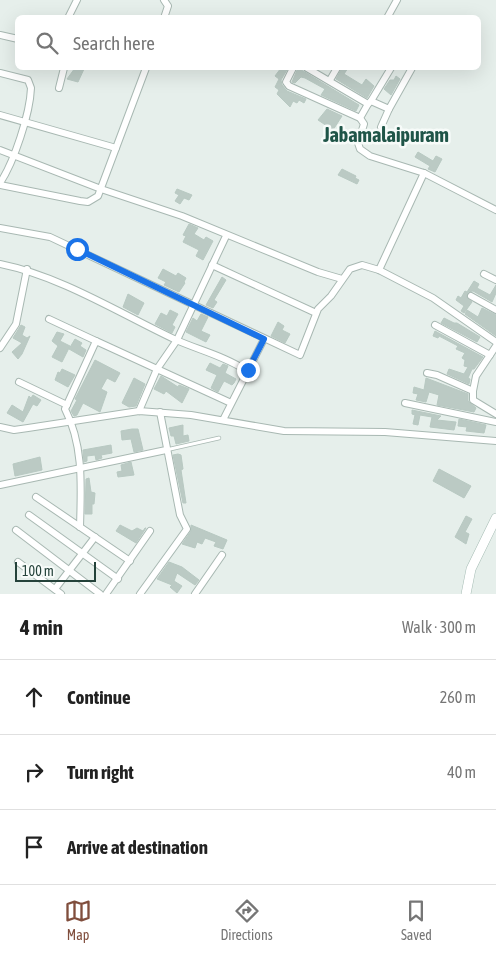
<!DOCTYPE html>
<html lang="en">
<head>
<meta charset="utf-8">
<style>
  :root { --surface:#fff; --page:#f6f6f6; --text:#222; --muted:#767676; --line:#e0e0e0; --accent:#804e3d }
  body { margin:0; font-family:"Asap Condensed",sans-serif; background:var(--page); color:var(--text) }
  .scale { position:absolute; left:15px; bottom:12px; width:81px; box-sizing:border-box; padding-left:5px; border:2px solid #24423a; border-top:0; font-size:14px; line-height:18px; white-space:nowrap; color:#24423a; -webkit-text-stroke:4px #f7fbf9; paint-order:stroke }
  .stop { position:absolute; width:15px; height:15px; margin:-11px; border:4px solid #1a73e8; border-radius:50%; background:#fff }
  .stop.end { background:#1a73e8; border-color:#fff; box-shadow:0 1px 5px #0008 }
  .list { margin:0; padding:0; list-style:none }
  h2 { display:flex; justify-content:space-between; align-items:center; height:65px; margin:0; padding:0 20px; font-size:21px }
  h2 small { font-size:16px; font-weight:400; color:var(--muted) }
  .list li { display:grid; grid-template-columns:32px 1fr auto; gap:15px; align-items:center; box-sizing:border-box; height:75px; padding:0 20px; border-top:1px solid var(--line) }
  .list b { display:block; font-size:19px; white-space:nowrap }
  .list em { font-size:16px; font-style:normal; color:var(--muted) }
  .icon { flex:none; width:28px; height:28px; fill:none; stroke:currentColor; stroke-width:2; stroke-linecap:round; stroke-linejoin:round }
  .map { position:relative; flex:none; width:496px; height:594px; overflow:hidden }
  .search { position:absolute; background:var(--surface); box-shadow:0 5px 20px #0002; left:15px; right:15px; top:15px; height:55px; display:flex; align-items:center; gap:12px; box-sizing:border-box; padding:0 18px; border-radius:8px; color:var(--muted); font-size:19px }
  .sheet { height:290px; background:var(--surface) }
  nav { display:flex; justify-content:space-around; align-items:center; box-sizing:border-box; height:70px; border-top:1px solid var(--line); background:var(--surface); font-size:14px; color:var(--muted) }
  nav a { display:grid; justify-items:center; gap:2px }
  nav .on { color:var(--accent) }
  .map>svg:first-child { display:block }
  .building { fill:#bbcac4; stroke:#b8c9c2 }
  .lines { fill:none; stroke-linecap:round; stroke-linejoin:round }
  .lane-casing { stroke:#a8b8b2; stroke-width:4.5 }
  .street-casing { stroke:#a8b8b2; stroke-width:8 }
  .secondary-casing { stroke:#a4bbb3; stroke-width:10 }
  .lane { stroke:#fff; stroke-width:3 }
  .street { stroke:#fff; stroke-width:6 }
  .secondary { stroke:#fff; stroke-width:9 }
  .route { stroke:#1a73e8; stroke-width:6 }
  .labels { text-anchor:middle; stroke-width:5; stroke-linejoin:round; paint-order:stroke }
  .district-label { font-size:20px; font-weight:bold; fill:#1f5548; stroke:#f7fbf9 }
</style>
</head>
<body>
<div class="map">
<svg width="496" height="594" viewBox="0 0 496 594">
  <rect width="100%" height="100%" fill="#e6efeb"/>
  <!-- building -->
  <g class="building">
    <polygon points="75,68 84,69 78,82 67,79"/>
    <polygon points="281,68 288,68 281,80 282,85 287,91 306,99 304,103 299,100 297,103 293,101 290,107 277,94 279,90 275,87 279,79 275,76"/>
    <polygon points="298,68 359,105 356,111 321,95 325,89 305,78 301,77 295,83 292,82"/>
    <polygon points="342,68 348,68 344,74 362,85 366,79 374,86 367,98 336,79"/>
    <polygon points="396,76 400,79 391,95 384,89 390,80 394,80"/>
    <polygon points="327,109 342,116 333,130 318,120"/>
    <polygon points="418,152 433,161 436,156 442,159 435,172 428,169 430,166 415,157"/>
    <polygon points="342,169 356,176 355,178 359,180 357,184 338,175"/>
    <polygon points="177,189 192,195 189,200 184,198 180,204 175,201 179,195 175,193"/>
    <polygon points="189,224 198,228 194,234 204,240 206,237 213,241 203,260 196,256 199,250 183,242 186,236 183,235"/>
    <polygon points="163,269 176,276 178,273 186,278 184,282 185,283 179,292 164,285 166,282 158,278"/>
    <polygon points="222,277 226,280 214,300 217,302 213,308 206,305"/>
    <polygon points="474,281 479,284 477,288 490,295 496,285 496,293 492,302 473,291 468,292 467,298 472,302 464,313 461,311 464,306 456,300 458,296 461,298 465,291 467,292"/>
    <polygon points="128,294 144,303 138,315 123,307"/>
    <polygon points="482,308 496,315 496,336 465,314 467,310 478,317"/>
    <polygon points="170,310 178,314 172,325 175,327 172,333 155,324 161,313 167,316"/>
    <polygon points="201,314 208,317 201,331 210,335 206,342 186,332 193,318 197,321"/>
    <polygon points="444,318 454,323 457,323 480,337 477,342 441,323"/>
    <polygon points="278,322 284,326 282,330 290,334 285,343 271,336"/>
    <polygon points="21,325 25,327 22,335 27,338 30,336 22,354 18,359 12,352 22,343 13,338"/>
    <polygon points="435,331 483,357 474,369 472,369 468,378 470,379 469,384 447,374 449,369 464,374 468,367 464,366 465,360 462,358 465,353 456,349 458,346 439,336 438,338 433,336"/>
    <polygon points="57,332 64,334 60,341 70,346 62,362 52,357 58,346 52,341"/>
    <polygon points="75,339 82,343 80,346 86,350 83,357 69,349"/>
    <polygon points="95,360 120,373 115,382 107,378 101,389 107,392 100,412 83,403 77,415 74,416 71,411 77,400 75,399"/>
    <polygon points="210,363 220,368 223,364 228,366 225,373 236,379 234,383 232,385 224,381 218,392 211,388 217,375 206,370"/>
    <polygon points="62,369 75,375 68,387 55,380 58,372 60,373"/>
    <polygon points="161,376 178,387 179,385 189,389 182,403 166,391 164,394 154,389"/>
    <polygon points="134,378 145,384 136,406 129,407 122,403"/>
    <polygon points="426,378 468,394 468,401 476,408 474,412 437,405 439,395 429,392 426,402 416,400 418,394 413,393 414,387 424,390"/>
    <polygon points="33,395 41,400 37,406 33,404 23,422 7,413 12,405 23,412 29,396 31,398"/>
    <polygon points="412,410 441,416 437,420 456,422 454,430 430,427 432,417 420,415 418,425 413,424 415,415 412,414"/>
    <polygon points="459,419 486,425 484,433 466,431 467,427 458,426"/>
    <polygon points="183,425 183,436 188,435 189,441 176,444 174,436 171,436 169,428"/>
    <polygon points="132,429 138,429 143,450 134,452 131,439 122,440 121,431"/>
    <polygon points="111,445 112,453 101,455 102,458 96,460 95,455 87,456 87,461 84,462 83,450"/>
    <polygon points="178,454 181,455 183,469 181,470 186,503 183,503 173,455"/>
    <polygon points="40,457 42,470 15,476 13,464"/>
    <polygon points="131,462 134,475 118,477 117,472 122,471 121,465"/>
    <polygon points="439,469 471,486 464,498 433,481"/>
    <polygon points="89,478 91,492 95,493 94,504 92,504 92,514 85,514 86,479"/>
    <polygon points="466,516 472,519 465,532 469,534 466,544 455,537"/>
    <polygon points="120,525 132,531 137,528 143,531 145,528 146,528 136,543 116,531"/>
    <polygon points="191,525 227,540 223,549 214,546 216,542 205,538 202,544 197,542 195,548 182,544 191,531"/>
    <polygon points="169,562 182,567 199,580 195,585 177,573 174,581 182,586 177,593 170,587 172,585 157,579"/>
  </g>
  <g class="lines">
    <!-- lane casing -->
    <g class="lane-casing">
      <polyline id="lane" points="166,450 219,438"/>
    </g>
    <!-- street casing -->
    <g class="street-casing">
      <g id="street">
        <polyline points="164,0 168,6 164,18"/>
        <polyline points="68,18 77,0"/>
        <polyline points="387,18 397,0"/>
        <polyline points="0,35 18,39"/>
        <polyline points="293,68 286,82 289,86 360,118"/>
        <polyline points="307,68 368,104 371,101 389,109 412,68"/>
        <path d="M0 73 28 80 31 88C30 114 14 162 0 183"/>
        <polyline points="330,80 337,68"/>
        <polyline points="59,88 64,68"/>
        <polyline points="371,101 391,68"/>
        <polyline points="368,104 360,118 364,124 358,143 360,149 370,156 424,173 496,210"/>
        <polyline points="0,115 116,148"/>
        <polyline points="381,127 389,109"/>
        <polyline points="0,150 101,189 182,216 318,272 342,279"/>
        <polyline points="0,185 80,201 88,202 98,196 146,68"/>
        <polyline points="0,228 50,237 300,355 318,309 331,296 350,269 362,265 379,270 433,298 496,342"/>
        <path d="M0 264C60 276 119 313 174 339 198 350 225 356 247 371"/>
        <polyline points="212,265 316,313"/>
        <polyline points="379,270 424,173"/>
        <polyline points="484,274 496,280"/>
        <polyline points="471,296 496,310"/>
        <polyline points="49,319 96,341"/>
        <polyline points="435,325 490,355"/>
        <polyline points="0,348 16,324 27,269"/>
        <polyline points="427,373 437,375 473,391 473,400 496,414"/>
        <polyline points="19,382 67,405"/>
        <polyline points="473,391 476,376 496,346"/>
        <polyline points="405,403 496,422"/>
        <polyline points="139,411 157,369 177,340 226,236"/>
        <polyline points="223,420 264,339"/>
        <polyline points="0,427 14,430 28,428 139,411 191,415 284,431 385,432 496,441"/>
        <polyline points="0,485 166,450"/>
        <polyline points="36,497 130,561"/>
        <polyline points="29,515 118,579"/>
        <path d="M80 527C81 487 84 446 65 409L96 341 231 403"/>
        <polyline points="16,530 100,594"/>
        <polyline points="18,562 61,594"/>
        <polyline points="55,589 95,537"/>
        <polyline points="106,594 150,531"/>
        <polyline points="140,594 187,529 180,515 160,412"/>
        <polyline points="195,594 222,555"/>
      </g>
    </g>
    <!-- secondary casing -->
    <g class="secondary-casing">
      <polyline id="secondary" points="466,594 471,569 496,518"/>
    </g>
    <!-- lane -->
    <use href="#lane" class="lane"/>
    <!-- street -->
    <use href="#street" class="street"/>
    <!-- secondary -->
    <use href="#secondary" class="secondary"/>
  </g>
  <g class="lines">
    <!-- route -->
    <polyline class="route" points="77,249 264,339 248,370"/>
  </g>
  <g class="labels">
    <!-- district labels -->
    <g class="district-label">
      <text x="386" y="142">Jabamalaipuram</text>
    </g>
  </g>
</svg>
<div class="scale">100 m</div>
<div class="stop" style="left:77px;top:249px"></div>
<div class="stop end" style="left:248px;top:370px"></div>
<div class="search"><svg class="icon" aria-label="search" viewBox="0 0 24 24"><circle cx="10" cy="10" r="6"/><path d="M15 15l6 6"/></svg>Search here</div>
</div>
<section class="sheet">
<h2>4 min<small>Walk · 300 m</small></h2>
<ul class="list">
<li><svg class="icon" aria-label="ahead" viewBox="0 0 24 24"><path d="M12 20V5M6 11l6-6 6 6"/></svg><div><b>Continue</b></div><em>260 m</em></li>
<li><svg class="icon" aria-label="right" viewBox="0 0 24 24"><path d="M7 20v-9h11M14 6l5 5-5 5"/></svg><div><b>Turn right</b></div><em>40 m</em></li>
<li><svg class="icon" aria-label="arrive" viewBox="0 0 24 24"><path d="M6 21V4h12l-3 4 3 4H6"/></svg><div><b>Arrive at destination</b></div></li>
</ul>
</section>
<nav>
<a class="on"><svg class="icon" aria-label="map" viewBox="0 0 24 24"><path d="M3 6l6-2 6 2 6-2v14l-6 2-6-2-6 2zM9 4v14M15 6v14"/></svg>Map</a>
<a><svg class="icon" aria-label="directions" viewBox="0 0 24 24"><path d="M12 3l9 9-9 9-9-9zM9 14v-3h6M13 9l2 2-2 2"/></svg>Directions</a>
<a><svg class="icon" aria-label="saved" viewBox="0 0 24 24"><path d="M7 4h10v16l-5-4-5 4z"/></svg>Saved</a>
</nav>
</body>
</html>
